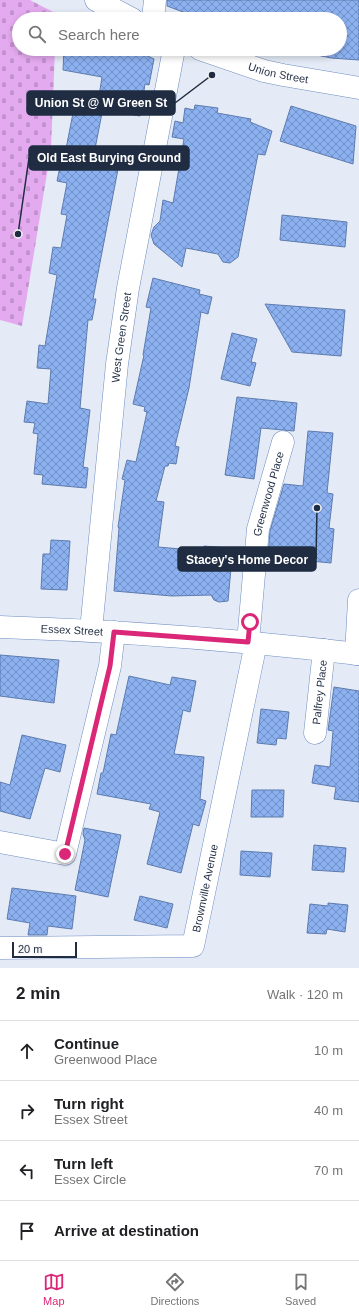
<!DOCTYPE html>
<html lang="en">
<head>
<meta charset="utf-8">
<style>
  :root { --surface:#fff; --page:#f6f6f6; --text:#202124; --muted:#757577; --line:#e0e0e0; --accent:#db2777 }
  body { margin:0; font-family:Helvetica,sans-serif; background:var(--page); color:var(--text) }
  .scale { position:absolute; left:12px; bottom:10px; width:65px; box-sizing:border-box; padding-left:4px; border:2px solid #1f2c42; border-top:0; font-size:11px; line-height:14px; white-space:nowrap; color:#1f2c42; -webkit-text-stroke:3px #f7f7f7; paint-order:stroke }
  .stop { position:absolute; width:12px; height:12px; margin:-9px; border:3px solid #db2777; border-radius:50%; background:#fff }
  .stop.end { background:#db2777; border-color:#fff; box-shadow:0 1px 4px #0008 }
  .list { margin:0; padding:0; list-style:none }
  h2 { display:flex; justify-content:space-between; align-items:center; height:52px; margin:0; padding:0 16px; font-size:17px }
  h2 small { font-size:13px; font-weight:400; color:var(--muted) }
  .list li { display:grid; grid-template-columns:26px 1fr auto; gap:12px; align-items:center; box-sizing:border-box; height:60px; padding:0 16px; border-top:1px solid var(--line) }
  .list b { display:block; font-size:15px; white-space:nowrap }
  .list p { margin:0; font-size:13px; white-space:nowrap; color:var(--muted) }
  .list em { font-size:13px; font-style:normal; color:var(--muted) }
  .icon { flex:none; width:22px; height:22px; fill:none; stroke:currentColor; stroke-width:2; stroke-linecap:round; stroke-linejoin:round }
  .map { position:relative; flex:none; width:359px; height:968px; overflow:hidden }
  .search { position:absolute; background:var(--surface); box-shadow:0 2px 6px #0003; left:12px; right:12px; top:12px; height:44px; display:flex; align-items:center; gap:10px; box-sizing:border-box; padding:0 14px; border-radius:22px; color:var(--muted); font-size:15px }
  .sheet { height:292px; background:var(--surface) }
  nav { display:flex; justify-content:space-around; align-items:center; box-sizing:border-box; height:56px; border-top:1px solid var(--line); background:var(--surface); font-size:11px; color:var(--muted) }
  nav a { display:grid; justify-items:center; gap:2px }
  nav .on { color:var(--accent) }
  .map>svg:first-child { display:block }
  .cemetery { fill:url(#cemetery-stones) }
  .building { fill:url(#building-cross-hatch); stroke:#5d7bae }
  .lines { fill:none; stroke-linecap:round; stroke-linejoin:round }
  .minor-casing { stroke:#6f8dc2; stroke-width:23 }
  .major-casing { stroke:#6f8dc2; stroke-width:23 }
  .minor { stroke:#fff; stroke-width:22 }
  .major { stroke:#fff; stroke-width:22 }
  .route { stroke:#db2777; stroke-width:5 }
  .labels { text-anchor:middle; stroke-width:3; stroke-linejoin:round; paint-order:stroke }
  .street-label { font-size:11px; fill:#1f2c42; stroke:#f7f7f7 }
  .leader { fill:none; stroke:#1f2c42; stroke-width:1.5 }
  .callout-dot { fill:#1f2c42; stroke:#f7f7f7; stroke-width:1.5 }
  .callout { fill:#1f2c42; stroke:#1f2c42; stroke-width:1.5 }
  .callout-label { font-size:12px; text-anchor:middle; font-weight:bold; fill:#fff }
</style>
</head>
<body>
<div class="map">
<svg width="359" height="968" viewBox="0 0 359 968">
  <defs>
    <pattern id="cemetery-stones" width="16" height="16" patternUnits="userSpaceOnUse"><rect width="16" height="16" fill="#e4aaef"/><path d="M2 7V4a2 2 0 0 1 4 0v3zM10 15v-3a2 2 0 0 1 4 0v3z" fill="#c392ce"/></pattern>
    <pattern id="building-cross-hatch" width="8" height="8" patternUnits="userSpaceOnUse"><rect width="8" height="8" fill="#8cb1f1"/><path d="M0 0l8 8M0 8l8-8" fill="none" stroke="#7290c5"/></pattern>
  </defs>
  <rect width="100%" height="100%" fill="#e4ebf6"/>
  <!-- cemetery -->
  <polygon class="cemetery" points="0,0 30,0 57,14 56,19 19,19 19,49 55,49 51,149 22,326 0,320"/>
  <!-- building -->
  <g class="building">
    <polygon points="167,0 359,0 359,60 331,58 289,49 340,49 340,19 202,19 167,6"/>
    <polygon points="64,49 133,49 154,59 149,85 145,84 140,116 97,109 102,77 63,70"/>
    <polygon points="195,105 218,108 217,113 251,119 250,122 272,131 265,155 258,154 238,257 230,263 223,262 218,254 186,248 182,267 154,244 151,235 154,227 160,221 163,200 173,203 184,139 172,137 175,121 183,123 185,108 194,110"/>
    <polygon points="291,106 356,126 353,164 280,141"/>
    <polygon points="74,108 102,113 93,159 119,164 93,299 96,299 92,320 88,320 80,408 90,410 83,467 88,468 86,488 42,484 43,475 34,474 38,434 33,433 35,423 24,422 27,401 48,404 51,369 37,368 39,345 45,346 57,275 49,273 53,247 61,248 67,215 61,214 67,183 57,181 63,153 65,154"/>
    <polygon points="282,215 347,222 345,247 280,240"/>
    <polygon points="153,278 200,290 199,294 212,297 208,314 201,312 189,388 175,446 179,447 176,464 169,463 168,466 165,466 156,501 164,502 158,547 204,551 204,546 227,548 225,568 231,568 228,601 219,602 214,600 211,595 172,596 114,591 119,528 118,527 125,480 122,479 127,460 136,462 147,412 144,411 145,407 133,404 144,355 143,355 151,308 146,307"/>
    <polygon points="265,304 345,310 341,356 292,352"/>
    <polygon points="232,333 257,339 251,362 256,363 250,386 221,379"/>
    <polygon points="237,397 297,403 294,431 261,428 254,479 225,475"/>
    <polygon points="308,431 333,433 327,493 333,494 329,528 334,529 331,563 268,557 270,531 284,484 303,486"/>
    <polygon points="51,540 70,541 67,590 41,589 43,554 50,554"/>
    <polygon points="0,655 59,660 54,703 0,696"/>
    <polygon points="129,676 170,685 172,677 196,681 190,712 183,710 174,754 204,757 200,799 206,801 199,826 193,824 181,873 147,864 160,812 149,809 151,804 97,794 101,773 103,773 111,734 116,735"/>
    <polygon points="334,687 359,691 359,802 334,799 336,787 312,783 315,765 330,767 333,731 328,730"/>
    <polygon points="261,709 289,712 286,739 277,738 276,745 257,743"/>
    <polygon points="22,735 66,745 60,772 45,768 30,819 0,811 0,782 10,785"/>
    <polygon points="252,790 284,790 283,817 251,817"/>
    <polygon points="84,828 121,835 108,897 75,890 85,840 83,834"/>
    <polygon points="314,845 346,848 344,872 312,870"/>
    <polygon points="241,851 272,853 270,877 240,875"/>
    <polygon points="12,888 76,896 72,929 48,926 47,935 28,935 30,923 7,919"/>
    <polygon points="140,896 173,904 167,928 134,920"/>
    <polygon points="328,903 348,905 345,932 327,929 326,934 307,933 310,904 328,906"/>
  </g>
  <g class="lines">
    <!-- minor casing -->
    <g class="minor-casing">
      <g id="minor">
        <polyline points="153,19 155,0"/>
        <path id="s1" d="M91 630 117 364 128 288 174 49"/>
        <path id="s2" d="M248 642 258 529 283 442"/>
        <polyline points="356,654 359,600"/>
        <path id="s3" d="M315 733 324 650"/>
        <polyline points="0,842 65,854 110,666 114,632"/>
        <path id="s4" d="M0 948 193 946 256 643"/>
      </g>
    </g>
    <!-- major casing -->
    <g class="major-casing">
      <g id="major">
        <polyline points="96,0 132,19"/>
        <path id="s5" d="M200 49 264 71 283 75 359 88"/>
        <path id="s6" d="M0 627C120 631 240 640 359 654"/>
      </g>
    </g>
    <!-- minor -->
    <use href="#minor" class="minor"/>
    <!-- major -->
    <use href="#major" class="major"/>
  </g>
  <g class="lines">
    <!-- route -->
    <polyline class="route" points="65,854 110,666 114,632 248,642 250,622"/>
  </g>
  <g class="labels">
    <!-- street labels -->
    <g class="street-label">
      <text dy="4" stroke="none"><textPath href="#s5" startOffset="82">Union Street</textPath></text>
      <text dy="4" stroke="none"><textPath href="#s1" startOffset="294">West Green Street</textPath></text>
      <text dy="4" stroke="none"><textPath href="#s2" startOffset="150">Greenwood Place</textPath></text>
      <text dy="4" stroke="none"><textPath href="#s6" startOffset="72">Essex Street</textPath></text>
      <text dy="4" stroke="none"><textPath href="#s3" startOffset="41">Palfrey Place</textPath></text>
      <text dy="4" stroke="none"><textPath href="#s4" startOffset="252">Brownville Avenue</textPath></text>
    </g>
  </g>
  <!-- callouts -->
  <path class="leader" d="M212 75L175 103M18 234L29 158M317 508L316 559"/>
  <g class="callout-dot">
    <circle cx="212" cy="75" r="4"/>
    <circle cx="18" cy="234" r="4"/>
    <circle cx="317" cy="508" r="4"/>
  </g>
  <g class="callout">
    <rect x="27" y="91" width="148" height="24" rx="4"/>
    <rect x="29" y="146" width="160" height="24" rx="4"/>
    <rect x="178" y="547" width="138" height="24" rx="4"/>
  </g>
  <g class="callout-label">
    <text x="101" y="107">Union St @ W Green St</text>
    <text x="109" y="162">Old East Burying Ground</text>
    <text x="247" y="564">Stacey's Home Decor</text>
  </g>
</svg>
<div class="scale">20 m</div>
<div class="stop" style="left:250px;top:622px"></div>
<div class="stop end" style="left:65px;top:854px"></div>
<div class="search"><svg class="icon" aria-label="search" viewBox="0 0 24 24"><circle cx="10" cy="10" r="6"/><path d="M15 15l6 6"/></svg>Search here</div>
</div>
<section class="sheet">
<h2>2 min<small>Walk · 120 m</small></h2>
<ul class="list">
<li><svg class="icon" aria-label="ahead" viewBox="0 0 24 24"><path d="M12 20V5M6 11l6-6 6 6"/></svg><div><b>Continue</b><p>Greenwood Place</p></div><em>10 m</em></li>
<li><svg class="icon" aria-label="right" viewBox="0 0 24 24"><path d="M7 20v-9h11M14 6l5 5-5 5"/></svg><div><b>Turn right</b><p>Essex Street</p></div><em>40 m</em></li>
<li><svg class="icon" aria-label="left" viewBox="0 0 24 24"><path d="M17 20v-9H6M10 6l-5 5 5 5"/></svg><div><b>Turn left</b><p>Essex Circle</p></div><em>70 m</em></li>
<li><svg class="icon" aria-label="arrive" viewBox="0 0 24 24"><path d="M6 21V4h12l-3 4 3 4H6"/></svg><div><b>Arrive at destination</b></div></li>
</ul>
</section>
<nav>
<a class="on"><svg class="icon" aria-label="map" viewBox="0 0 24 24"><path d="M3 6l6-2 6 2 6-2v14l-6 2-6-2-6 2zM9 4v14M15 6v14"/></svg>Map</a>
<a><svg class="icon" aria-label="directions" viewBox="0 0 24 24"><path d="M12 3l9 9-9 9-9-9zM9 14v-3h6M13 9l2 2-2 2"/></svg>Directions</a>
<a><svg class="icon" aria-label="saved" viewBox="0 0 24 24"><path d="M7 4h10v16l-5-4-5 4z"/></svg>Saved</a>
</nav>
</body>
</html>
